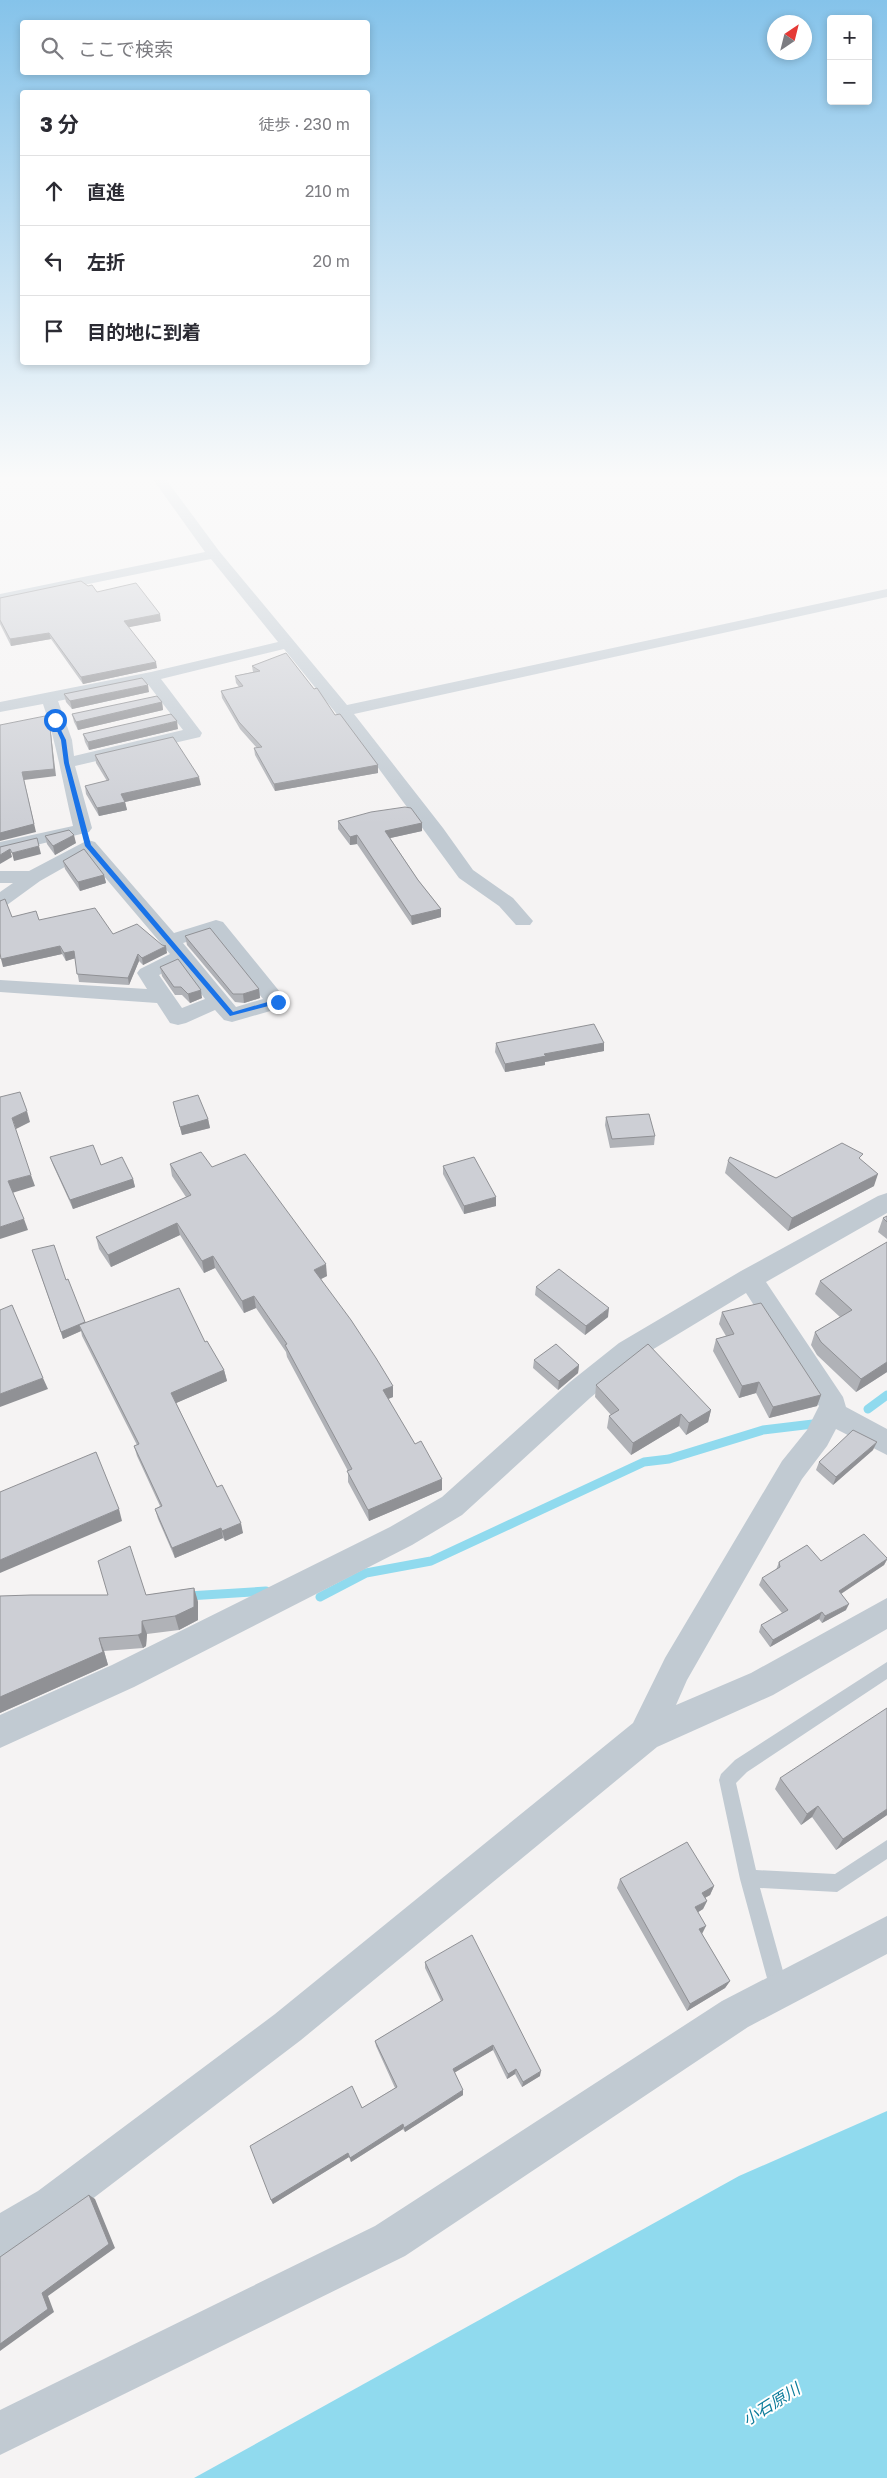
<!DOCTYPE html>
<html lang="ja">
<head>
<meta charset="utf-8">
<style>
  :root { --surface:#fff; --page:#f2f2f3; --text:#2b2b33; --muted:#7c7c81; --line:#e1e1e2 }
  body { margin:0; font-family:"Golos Text","Noto Sans JP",sans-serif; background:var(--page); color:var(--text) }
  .controls { position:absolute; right:15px; top:15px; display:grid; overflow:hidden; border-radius:5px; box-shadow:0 2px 8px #0003 }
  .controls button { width:45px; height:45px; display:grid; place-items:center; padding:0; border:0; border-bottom:1px solid var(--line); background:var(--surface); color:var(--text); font:25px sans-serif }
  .compass { position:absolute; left:767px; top:15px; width:45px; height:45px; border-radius:50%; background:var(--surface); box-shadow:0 2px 8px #0003; rotate:35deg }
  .stop { position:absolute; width:15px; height:15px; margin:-11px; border:4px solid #1a73e8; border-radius:50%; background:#fff }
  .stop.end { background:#1a73e8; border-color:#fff; box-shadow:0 1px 5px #0008 }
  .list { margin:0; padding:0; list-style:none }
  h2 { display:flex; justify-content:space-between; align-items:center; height:65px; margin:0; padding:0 20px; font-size:21px }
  h2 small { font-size:16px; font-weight:400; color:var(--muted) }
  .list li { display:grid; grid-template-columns:32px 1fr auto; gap:15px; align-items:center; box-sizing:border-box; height:70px; padding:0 20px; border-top:1px solid var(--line) }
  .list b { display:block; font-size:19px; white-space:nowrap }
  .list em { font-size:16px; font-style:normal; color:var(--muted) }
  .icon { flex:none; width:28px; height:28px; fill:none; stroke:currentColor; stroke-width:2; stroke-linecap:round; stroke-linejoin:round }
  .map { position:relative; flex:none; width:887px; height:2478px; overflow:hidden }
  .search { position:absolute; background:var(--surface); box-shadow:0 2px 8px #0003; left:20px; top:20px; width:350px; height:55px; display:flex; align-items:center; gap:12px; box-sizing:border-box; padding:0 18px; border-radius:5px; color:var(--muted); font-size:19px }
  .panel { position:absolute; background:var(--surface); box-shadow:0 2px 8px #0003; left:20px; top:90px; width:350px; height:275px; border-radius:5px }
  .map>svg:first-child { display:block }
  .water { fill:#90daee }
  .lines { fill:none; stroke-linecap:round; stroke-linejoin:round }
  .stream { stroke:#90daee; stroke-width:9 }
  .lane { fill:#c1cad2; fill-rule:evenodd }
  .street { fill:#c1cad2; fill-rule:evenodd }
  .wall { fill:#b0b2b7 }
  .shaded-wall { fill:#909195 }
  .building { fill:#cdcfd5; stroke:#909195 }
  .route { fill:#1a73e8 }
  .labels { text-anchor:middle; stroke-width:4; stroke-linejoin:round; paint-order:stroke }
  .near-water-label { font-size:16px; font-style:italic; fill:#0c7c9b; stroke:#fff }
</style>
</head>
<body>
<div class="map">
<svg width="887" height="2478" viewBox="0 0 887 2478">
  <rect width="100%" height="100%" fill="#f5f3f3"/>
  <!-- water -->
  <polygon class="water" points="887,2111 887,2478 194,2478 739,2176"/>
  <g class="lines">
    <!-- stream -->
    <g class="stream">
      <polyline points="868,1409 887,1395"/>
      <polyline points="188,1596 266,1591"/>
      <polyline points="320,1597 366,1573 431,1561 644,1462 669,1459 763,1430 813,1424"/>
    </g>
    <!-- lane -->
    <polygon class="lane" points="887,1662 887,1679 747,1772 736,1783 756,1870 835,1874 887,1840 887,1859 837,1892 760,1888 788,1989 786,1996 779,1998 772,1996 770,1989 740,1879 719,1780 721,1774 735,1760"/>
    <!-- street -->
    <g class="street">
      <path d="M152 478H165L219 551 347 705 887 589V597L354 714 443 828 473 870 513 898 533 921 530 925H516L499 906 459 878 360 743 284 649 161 679 202 733 200 737 75 766 92 828 89 832 0 854V842L73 826C63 785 57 744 43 704L0 712V702L151 672 278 642 211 559 0 602V594L205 552ZM147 683 183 730 74 756 72 740 58 701Z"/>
      <path d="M88 840 95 842 174 933 216 920 223 922 284 997 288 1002 284 1007 232 1022 224 1020 215 1010 186 1023 178 1025 170 1023 157 1003 0 992V980L147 989 137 973 140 969 170 954 86 855 40 881 7 905 0 907V892L13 883H0V871H29ZM212 934 263 999 236 1007 183 943ZM180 965 205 999 182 1008 159 975Z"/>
      <polygon points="887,1193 887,1213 766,1282 843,1397 846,1407 887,1429 887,1455 836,1429 827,1446 802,1479 687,1680 676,1705 751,1673 887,1598 887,1629 773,1695 657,1747 301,2040 66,2219 15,2251 0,2257 0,2213 38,2191 275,2014 633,1723 665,1658 782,1461 807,1430 819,1406 746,1293 637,1359 590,1398 462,1515 412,1545 134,1687 0,1748 0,1715 112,1665 390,1527 442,1497 570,1382 619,1343 741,1271 878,1196"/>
      <polygon points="887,1916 887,1954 748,2027 405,2256 0,2455 0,2410 375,2226 722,2001"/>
    </g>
  </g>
  <!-- wall -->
  <g class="wall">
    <polygon points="88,586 97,592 161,621 128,627 157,668 83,684 51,639 11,646 0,624 0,598"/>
    <polygon points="252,666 335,715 378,765 378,773 275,791 255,755 254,748 257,748 240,729 222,698 221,691 239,687 236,683 235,676 253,672"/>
    <polygon points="149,692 72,709 66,702 64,694"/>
    <polygon points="162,702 163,710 78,730 74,722 72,714"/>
    <polygon points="178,729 89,750 85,742 83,734"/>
    <polygon points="95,755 201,785 125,802 127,810 99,816 86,794 85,786 107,781 96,763"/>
    <polygon points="338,821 422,823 422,831 390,838 418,880 441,909 441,917 412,925 357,844 350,845 338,829"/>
    <polygon points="45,836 76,843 55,855 47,844"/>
    <polygon points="63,861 104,875 106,883 80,891 65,869"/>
    <polygon points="12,917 39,920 113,934 167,953 143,965 139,961 129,985 79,982 75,958 66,961 62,954 3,967"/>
    <polygon points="185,936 259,989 260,998 244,1003 235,1002 187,945"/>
    <polygon points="160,967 202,998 190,1003 182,995 175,995 162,976"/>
    <polygon points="496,1043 604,1043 604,1051 545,1062 545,1065 505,1072 495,1052"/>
    <polygon points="173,1102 208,1119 210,1128 182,1135"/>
    <polygon points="606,1117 655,1136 654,1145 610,1148 605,1125"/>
    <polygon points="50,1157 101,1165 133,1179 135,1187 73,1209 53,1165"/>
    <polygon points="861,1160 874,1186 788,1231 725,1173 728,1161 776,1178"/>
    <polygon points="170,1164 212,1167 327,1276 321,1279 393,1397 388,1399 442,1490 369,1521 348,1482 348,1471 287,1357 286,1352 256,1308 244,1313 215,1268 204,1273 180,1235 111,1267 99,1249 96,1237 186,1197 172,1176"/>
    <polygon points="443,1166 496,1206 464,1214 443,1174"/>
    <polygon points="887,1216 887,1239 878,1232 883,1218"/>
    <polygon points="887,1242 887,1372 856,1392 817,1355 811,1345 815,1332 840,1317 815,1294 820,1281"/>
    <polygon points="32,1250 66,1280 85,1322 205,1342 224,1370 227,1381 176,1403 217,1487 243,1533 225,1541 223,1538 175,1558 158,1519 155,1509 160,1506 137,1456 134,1446 137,1445 82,1336 81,1331 63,1339"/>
    <polygon points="536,1287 608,1317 585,1335 535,1295"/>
    <polygon points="722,1312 821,1395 817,1406 769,1418 756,1393 739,1398 713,1351 716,1339 726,1336 719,1324"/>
    <polygon points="534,1360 579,1365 578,1373 558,1390 533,1368"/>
    <polygon points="596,1385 711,1410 708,1422 686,1435 679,1426 631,1455 607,1428 609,1416 611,1415 595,1397"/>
    <polygon points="873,1450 833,1485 816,1470 819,1462"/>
    <polygon points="887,1558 887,1560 884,1565 841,1594 846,1610 822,1623 819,1619 770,1647 759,1632 761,1625 782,1613 759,1585 762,1578 776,1570 779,1562 821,1561"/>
    <polygon points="194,1588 198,1602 198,1620 179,1630 147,1634 146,1646 143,1648 104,1651 108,1665 0,1713 0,1596 146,1595"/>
    <polygon points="780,1778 887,1815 836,1850 812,1817 801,1825 775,1789"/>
    <polygon points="620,1879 714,1886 710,1895 705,1898 707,1901 703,1909 698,1912 702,1934 730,1981 725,1988 687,2011 617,1888"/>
    <polygon points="425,1962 540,2076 522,2087 515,2074 507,2079 493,2050 454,2073 463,2095 405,2132 403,2129 351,2162 349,2157 273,2204 271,2200 362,2108 395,2088 376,2046 375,2041 441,2001 425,1968"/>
  </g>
  <!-- shaded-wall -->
  <g class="shaded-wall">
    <polygon points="160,614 161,621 125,628 124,621"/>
    <polygon points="49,633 51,639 11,646 10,639"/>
    <polygon points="156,662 157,668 83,684 81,677"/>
    <polygon points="148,685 149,692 72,709 70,701"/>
    <polygon points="162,702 163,710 78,730 76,722"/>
    <polygon points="177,721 178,729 89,750 88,742"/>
    <polygon points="50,727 51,734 56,776 24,780 36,832 0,841 0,833 22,772"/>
    <polygon points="378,765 378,773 275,791 274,784"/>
    <polygon points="199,777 201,785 125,802 127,810 99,816 97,808 121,794"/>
    <polygon points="422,823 422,831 386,839 385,831"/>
    <polygon points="74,835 76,843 55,855 53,846"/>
    <polygon points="357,835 357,844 350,845 350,837"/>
    <polygon points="39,846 41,854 14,861 12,853"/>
    <polygon points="10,849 12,857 0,864 0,855"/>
    <polygon points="104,875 106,883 80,891 78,882"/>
    <polygon points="441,909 441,917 412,925 411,916"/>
    <polygon points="60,946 62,954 3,967 1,959"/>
    <polygon points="166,946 167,953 143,965 142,958"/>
    <polygon points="74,951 76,958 66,961 64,953"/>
    <polygon points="138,954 139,961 129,985 128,978"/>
    <polygon points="259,989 260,998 244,1003 243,994"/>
    <polygon points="201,990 202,998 190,1003 188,994"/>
    <polygon points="604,1043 604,1051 545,1062 545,1065 505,1072 505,1064 544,1054"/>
    <polygon points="27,1111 30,1122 16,1129 12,1118"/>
    <polygon points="208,1119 210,1128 182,1135 180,1127"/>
    <polygon points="878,1174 874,1186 788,1231 792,1218"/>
    <polygon points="31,1175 35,1186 12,1193 8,1181"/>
    <polygon points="133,1179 135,1187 73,1209 70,1200"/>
    <polygon points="496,1197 496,1206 464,1214 464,1206"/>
    <polygon points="24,1219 28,1230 0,1239 0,1227"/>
    <polygon points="177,1223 180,1235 111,1267 108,1255"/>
    <polygon points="213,1256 215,1268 204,1273 202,1261"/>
    <polygon points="326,1264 327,1276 315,1282 314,1270"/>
    <polygon points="254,1296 256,1308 244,1313 242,1301"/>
    <polygon points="609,1308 608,1317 585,1335 586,1326"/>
    <polygon points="85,1322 87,1328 79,1325 81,1331 63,1339 61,1332"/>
    <polygon points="887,1362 887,1372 856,1392 861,1379"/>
    <polygon points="579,1365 578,1373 558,1390 559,1381"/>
    <polygon points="224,1370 227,1381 174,1404 171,1393"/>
    <polygon points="43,1378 48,1389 0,1407 0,1394"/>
    <polygon points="759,1382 756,1393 739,1398 742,1386"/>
    <polygon points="393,1386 393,1397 383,1401 383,1390"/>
    <polygon points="821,1395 817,1406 769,1418 773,1407"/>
    <polygon points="711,1410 708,1422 686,1435 689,1423"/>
    <polygon points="681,1414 679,1426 631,1455 633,1443"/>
    <polygon points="877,1442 873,1450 833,1485 836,1477"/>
    <polygon points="442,1479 442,1490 369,1521 368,1510"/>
    <polygon points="119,1509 122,1521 0,1573 0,1560"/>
    <polygon points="241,1523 243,1533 225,1541 222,1531"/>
    <polygon points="221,1528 223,1538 175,1558 172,1548"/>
    <polygon points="887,1559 884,1565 836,1597 839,1591"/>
    <polygon points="194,1588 198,1602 198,1620 179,1630 175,1616"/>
    <polygon points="849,1604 846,1610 822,1623 825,1616"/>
    <polygon points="822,1612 819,1619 770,1647 773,1640"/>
    <polygon points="142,1621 147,1634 146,1646 143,1648 138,1635"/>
    <polygon points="99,1638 104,1651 108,1665 0,1713 0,1697"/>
    <polygon points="818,1806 812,1817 801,1825 807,1814"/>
    <polygon points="887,1809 887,1815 836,1850 843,1839"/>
    <polygon points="714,1886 710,1895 699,1901 702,1893"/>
    <polygon points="707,1901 703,1909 692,1916 695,1907"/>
    <polygon points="706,1926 702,1934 699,1929"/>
    <polygon points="730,1981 725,1988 687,2011 690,2004"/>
    <polygon points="493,2045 493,2050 452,2074 453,2069"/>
    <polygon points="516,2069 515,2074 507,2079 508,2074"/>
    <polygon points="541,2071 540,2076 522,2087 523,2082"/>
    <polygon points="463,2090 463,2095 405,2132 404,2128"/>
    <polygon points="403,2124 403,2129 351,2162 350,2158"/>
    <polygon points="348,2153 349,2157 273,2204 271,2200"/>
    <polygon points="89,2195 95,2199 115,2248 48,2296 54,2312 0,2351 0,2344 42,2293"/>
  </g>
  <!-- building -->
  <g class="building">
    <polygon points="81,581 88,586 92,585 97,592 136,583 160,614 124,621 156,662 81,677 49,633 10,639 0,620 0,598"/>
    <polygon points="286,653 314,689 317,688 335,715 340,714 378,765 274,784 254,748 262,747 239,722 221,691 243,686 235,676 260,671 252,666"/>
    <polygon points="142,678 148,685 70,701 64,694"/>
    <polygon points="157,696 162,702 76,722 72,714"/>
    <polygon points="171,714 177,721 88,742 83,734"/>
    <polygon points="45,716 50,727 54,769 22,772 34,824 0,833 0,725"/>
    <polygon points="173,737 199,777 121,794 125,802 97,808 85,786 109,780 95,755"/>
    <polygon points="405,807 411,808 422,823 385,831 418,880 441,909 411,916 357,835 350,837 338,821 371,812"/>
    <polygon points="69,830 74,835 53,846 45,836"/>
    <polygon points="37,838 39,846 12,853 10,849 0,855 0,847"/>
    <polygon points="84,849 104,875 78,882 63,861"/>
    <polygon points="5,899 12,917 36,911 39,920 95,908 113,934 137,924 162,945 166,946 142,958 138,954 128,978 77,974 74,951 64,953 60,946 1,959 0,953 0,901"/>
    <polygon points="210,928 259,989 243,994 233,994 185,936"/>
    <polygon points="178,959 201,990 188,994 181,987 174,987 160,967"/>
    <polygon points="594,1024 604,1043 544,1054 546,1056 505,1064 496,1043"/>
    <polygon points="20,1092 27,1111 12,1118 31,1175 8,1181 24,1219 0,1227 0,1097"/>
    <polygon points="198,1095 208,1119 180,1127 173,1102"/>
    <polygon points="649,1114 655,1136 612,1139 606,1117"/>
    <polygon points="842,1143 863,1154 859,1158 878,1174 792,1218 728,1161 730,1157 776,1178"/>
    <polygon points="93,1145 101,1165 122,1157 133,1179 70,1200 50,1157"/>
    <polygon points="201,1152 212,1167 245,1154 326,1264 314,1270 351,1320 376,1358 393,1386 383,1390 415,1444 421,1441 442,1479 368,1510 347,1471 352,1469 285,1345 287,1344 254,1296 242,1301 213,1256 202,1261 177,1223 108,1255 96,1237 191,1195 170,1164"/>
    <polygon points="474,1157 496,1197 464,1206 443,1166"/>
    <polygon points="887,1216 887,1222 883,1218"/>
    <polygon points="887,1242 887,1362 861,1379 821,1342 815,1332 852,1310 820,1281"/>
    <polygon points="54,1245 66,1280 68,1279 85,1322 61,1332 32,1250"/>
    <polygon points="559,1269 609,1308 586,1326 536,1287"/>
    <polygon points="179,1288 205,1342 207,1341 224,1370 171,1393 217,1487 222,1485 241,1523 222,1531 221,1528 172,1548 155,1509 162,1506 134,1446 139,1444 79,1325"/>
    <polygon points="761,1303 821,1395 773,1407 759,1382 742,1386 716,1339 734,1334 722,1312"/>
    <polygon points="12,1305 43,1378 0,1394 0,1310"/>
    <polygon points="556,1344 579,1365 559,1381 534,1360"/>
    <polygon points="648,1344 711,1410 689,1423 681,1414 633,1443 609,1416 619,1410 596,1385"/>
    <polygon points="853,1430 877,1442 836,1477 819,1462"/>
    <polygon points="96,1452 119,1509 0,1560 0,1492"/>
    <polygon points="864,1534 887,1558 887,1559 839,1591 849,1604 825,1616 822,1612 773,1640 761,1625 788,1610 762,1578 780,1567 779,1562 807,1545 821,1561"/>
    <polygon points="130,1546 146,1595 194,1588 194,1607 175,1616 142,1621 142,1633 138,1635 99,1638 103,1652 0,1697 0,1596 31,1595 108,1595 98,1561"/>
    <polygon points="887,1708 887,1809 843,1839 818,1806 807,1814 780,1778"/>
    <polygon points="687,1842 714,1886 702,1893 707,1901 695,1907 706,1926 699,1929 730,1981 690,2004 620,1879"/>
    <polygon points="472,1935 541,2071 523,2082 516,2069 508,2074 493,2045 453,2069 463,2090 404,2128 403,2124 350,2158 348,2153 271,2200 250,2146 352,2086 362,2108 397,2087 375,2041 443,2000 425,1962"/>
    <polygon points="89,2195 109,2244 42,2293 48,2309 0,2344 0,2257"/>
  </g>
  <!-- sky -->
  <linearGradient id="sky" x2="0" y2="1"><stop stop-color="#85c3ea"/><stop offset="0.58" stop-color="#fafafa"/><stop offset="1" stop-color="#fafafa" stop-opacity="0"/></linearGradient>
  <rect width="887" height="825" fill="url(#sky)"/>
  <!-- route -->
  <polygon class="route" points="55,718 66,740 69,763 91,845 233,1012 278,999 280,1003 230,1016 85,846 64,763 61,740 52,720"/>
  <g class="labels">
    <!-- near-water labels -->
    <g class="near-water-label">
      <text transform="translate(771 2404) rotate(-32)" y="6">小石原川</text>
    </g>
  </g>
</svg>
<div class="controls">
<button>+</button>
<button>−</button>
</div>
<svg class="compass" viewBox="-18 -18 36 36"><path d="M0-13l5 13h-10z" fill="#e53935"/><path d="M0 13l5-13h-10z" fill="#7c7c81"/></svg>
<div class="stop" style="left:55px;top:720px"></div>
<div class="stop end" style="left:278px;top:1002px"></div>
<div class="search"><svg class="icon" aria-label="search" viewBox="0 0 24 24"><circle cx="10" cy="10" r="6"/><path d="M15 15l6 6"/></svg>ここで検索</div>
<section class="panel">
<h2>3 分<small>徒歩 · 230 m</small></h2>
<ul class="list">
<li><svg class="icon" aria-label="ahead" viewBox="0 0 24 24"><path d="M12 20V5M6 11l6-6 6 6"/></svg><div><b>直進</b></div><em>210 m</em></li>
<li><svg class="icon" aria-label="left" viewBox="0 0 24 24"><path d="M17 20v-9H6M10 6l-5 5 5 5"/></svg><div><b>左折</b></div><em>20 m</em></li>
<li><svg class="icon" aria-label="arrive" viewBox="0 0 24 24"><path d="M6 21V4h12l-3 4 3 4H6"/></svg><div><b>目的地に到着</b></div></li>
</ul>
</section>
</div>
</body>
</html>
